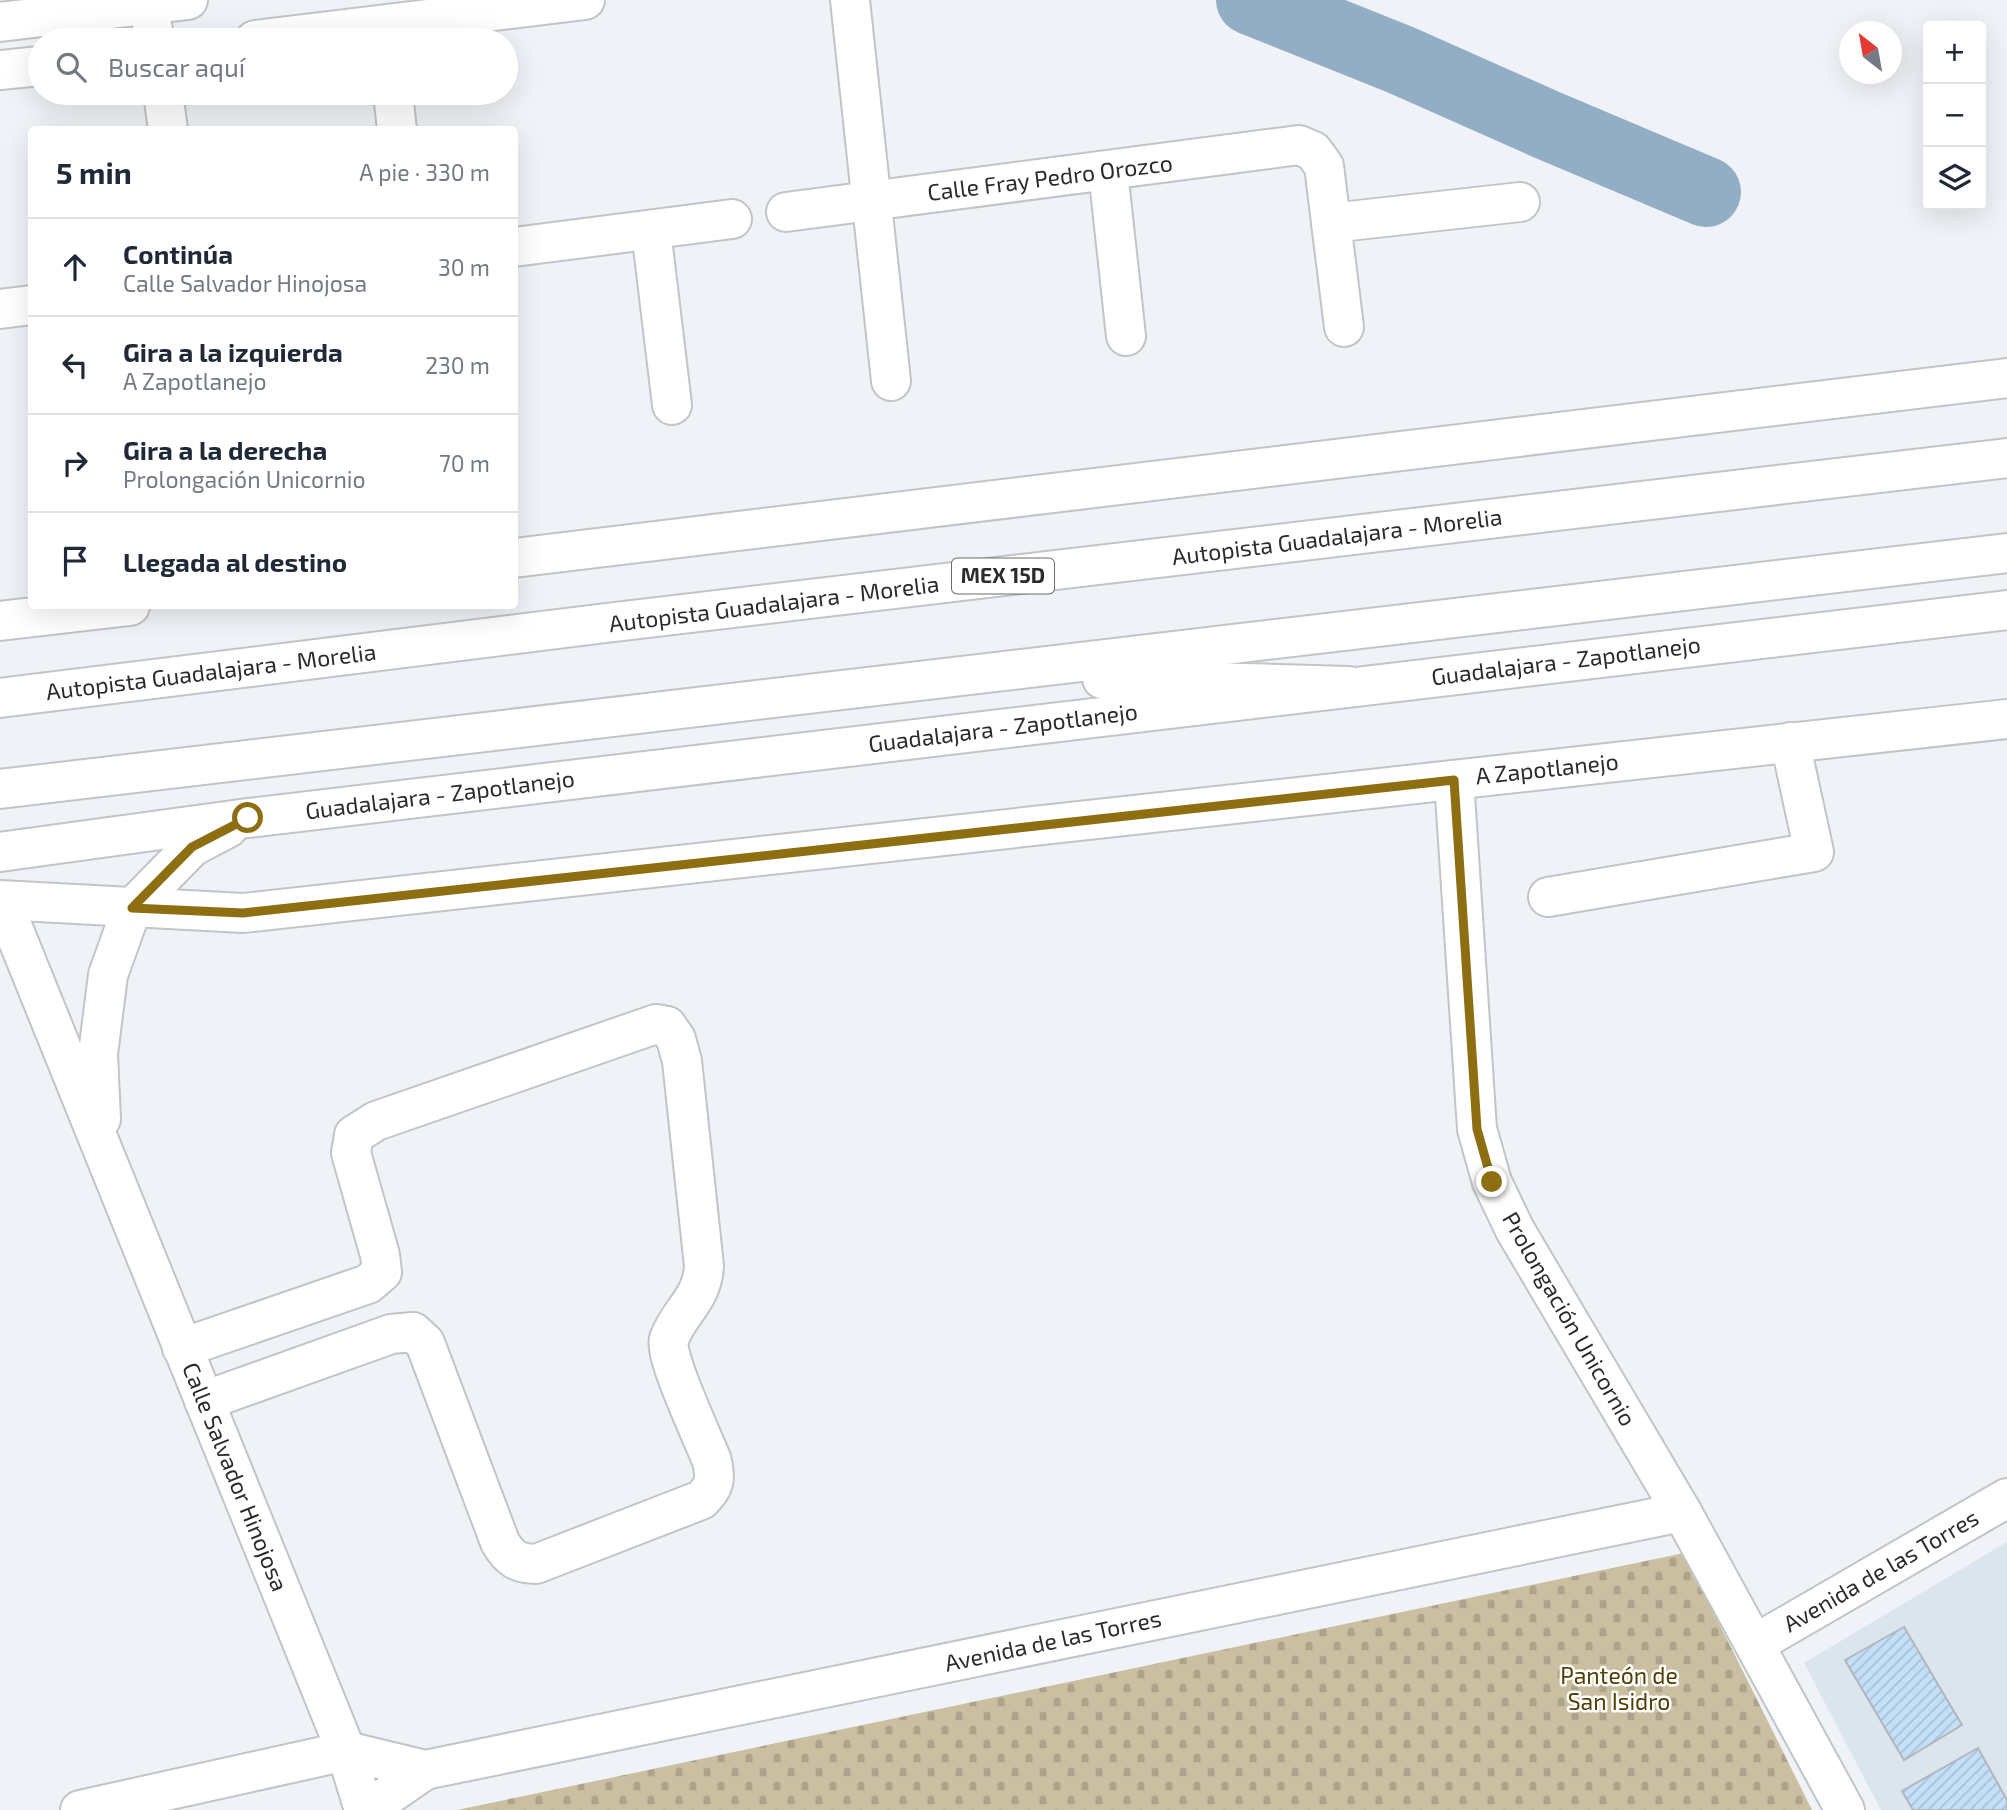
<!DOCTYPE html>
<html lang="es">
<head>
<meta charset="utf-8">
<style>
  :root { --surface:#fff; --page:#f2f2f3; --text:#1f2937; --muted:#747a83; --line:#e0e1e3 }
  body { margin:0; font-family:"Exo 2",sans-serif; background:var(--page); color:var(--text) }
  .controls { position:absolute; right:21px; top:21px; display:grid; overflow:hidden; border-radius:7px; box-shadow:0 7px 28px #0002 }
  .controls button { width:63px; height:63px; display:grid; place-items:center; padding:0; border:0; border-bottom:2px solid var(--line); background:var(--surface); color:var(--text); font:35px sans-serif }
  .compass { position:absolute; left:1839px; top:21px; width:63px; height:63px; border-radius:50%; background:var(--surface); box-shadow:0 7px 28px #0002; rotate:329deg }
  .stop { position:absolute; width:21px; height:21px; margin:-16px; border:5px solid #8d6f12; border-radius:50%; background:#fff }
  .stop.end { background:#8d6f12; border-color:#fff; box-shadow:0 2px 7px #0008 }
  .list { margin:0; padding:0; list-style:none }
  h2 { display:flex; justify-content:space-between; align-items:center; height:91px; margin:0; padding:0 28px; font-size:30px }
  h2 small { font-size:23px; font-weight:400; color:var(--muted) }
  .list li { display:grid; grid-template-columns:46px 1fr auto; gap:21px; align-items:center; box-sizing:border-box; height:98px; padding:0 28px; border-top:2px solid var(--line) }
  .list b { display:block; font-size:26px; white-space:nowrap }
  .list p { margin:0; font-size:23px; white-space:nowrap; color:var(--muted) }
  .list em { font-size:23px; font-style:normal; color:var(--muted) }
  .icon { flex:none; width:38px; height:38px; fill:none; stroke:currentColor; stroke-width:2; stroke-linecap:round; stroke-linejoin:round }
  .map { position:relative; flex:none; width:2007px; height:1810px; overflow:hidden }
  .search { position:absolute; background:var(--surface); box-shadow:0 7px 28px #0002; left:28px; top:28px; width:490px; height:77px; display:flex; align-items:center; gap:18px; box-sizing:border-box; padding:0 24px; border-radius:38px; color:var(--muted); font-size:26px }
  .panel { position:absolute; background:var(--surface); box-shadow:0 7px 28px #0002; left:28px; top:126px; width:490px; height:483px; border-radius:7px }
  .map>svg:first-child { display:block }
  .built { fill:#dbe5ee }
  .cemetery { fill:url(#cemetery-stones) }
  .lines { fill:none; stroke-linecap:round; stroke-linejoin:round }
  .river { stroke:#92aec5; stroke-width:70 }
  .building { fill:url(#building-hatch); stroke:#b3b6ba; stroke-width:2 }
  .minor-casing { stroke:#c1c5c8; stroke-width:42 }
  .highway-casing { stroke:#c1c5c8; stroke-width:42 }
  .minor { stroke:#fff; stroke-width:38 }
  .highway { stroke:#fff; stroke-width:38 }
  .route { stroke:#8d6f12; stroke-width:9 }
  .labels { text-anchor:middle; stroke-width:5; stroke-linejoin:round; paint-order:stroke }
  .shield { fill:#fff; stroke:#6a6b6b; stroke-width:2 }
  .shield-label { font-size:21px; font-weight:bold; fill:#2a2b2c }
  .street-label { font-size:23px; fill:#2a2b2c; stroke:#fff }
  .park-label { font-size:23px; fill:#523f02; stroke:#fff }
</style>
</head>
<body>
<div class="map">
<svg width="2007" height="1810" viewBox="0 0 2007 1810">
  <defs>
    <pattern id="cemetery-stones" width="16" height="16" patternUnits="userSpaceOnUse" patternTransform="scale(1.75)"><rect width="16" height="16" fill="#cbbfa2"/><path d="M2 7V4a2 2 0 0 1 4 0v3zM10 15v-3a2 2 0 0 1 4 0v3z" fill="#aea48c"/></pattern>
    <pattern id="building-hatch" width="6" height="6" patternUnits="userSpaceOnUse" patternTransform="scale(1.75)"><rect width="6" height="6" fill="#c3e0f8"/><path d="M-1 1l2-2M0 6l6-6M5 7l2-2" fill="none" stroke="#a8c0d5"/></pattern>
  </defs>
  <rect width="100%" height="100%" fill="#eff2f6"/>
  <!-- built -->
  <polygon class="built" points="2007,1542 2007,1810 1881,1810 1804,1663"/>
  <!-- cemetery -->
  <polygon class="cemetery" points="1684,1553 1812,1810 457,1810"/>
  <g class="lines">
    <!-- river -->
    <polyline class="river" points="1251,0 1401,60 1545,124 1706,192"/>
  </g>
  <!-- building -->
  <g class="building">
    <polygon points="1904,1627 1962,1725 1904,1760 1845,1660"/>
    <polygon points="1978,1748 2007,1800 2007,1810 1913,1810 1902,1791"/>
  </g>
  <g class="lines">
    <!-- minor casing -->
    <g class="minor-casing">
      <g id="minor">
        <polyline points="147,0 155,40"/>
        <polyline points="850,0 891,381"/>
        <polyline points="0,22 188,0"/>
        <polyline points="255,40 585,0"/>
        <polyline points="0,70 40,66"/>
        <polyline points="163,93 168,130"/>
        <polyline points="393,93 397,130"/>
        <polyline points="1108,171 1126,336"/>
        <polyline points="786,212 1299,145 1313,151 1324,166 1344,327"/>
        <polyline points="1331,223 1520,202"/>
        <polyline points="651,230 672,405"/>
        <polyline points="514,247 732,219"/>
        <polyline points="0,309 32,305"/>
        <polyline points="514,558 2007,378"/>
        <polyline points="0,621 130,606"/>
        <polyline points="1454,780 1477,1129 1492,1182 1515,1230 1682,1512 1845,1810"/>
        <polyline points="0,852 248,818 2007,610"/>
        <polyline points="1548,897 1814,852 1790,742"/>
        <polyline points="0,900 243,913 2007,719"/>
        <polyline points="0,908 11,923 346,1751 364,1810"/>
        <polyline points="101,1119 98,1054 108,975 132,908 192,847 228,828"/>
        <path d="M182 1348 368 1284 382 1272 380 1255 351 1153 354 1135 376 1121 656 1024 667 1026 676 1039 682 1061 704 1266C702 1300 680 1310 669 1339 663 1354 704 1440 712 1461 716 1479 715 1487 701 1500L536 1564C518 1564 509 1558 500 1542L425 1343 413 1332 391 1334 204 1401"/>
        <polyline points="1755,1644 2007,1498"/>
        <polyline points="80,1810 346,1751 425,1770"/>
        <polyline points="367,1810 425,1770 1682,1512"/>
      </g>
    </g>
    <!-- highway casing -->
    <g class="highway-casing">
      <g id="highway">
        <polyline points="1102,679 1349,686"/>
        <polyline points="0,698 606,623 2007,458"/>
        <polyline points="0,789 2007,553"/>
      </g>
    </g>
    <!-- minor -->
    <use href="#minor" class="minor"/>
    <!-- highway -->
    <use href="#highway" class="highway"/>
  </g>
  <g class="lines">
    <!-- route -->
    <polyline class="route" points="248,818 192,847 132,908 243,913 1454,780 1477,1129 1492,1182"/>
  </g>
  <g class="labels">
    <!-- shield labels -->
    <rect class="shield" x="952" y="558.5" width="102" height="35" rx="5"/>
    <g class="shield-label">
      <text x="1003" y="583">MEX 15D</text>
    </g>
    <!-- street labels -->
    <g class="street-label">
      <text transform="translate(1050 178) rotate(-7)" y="8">Calle Fray Pedro Orozco</text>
      <text transform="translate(1337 537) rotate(-7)" y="8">Autopista Guadalajara - Morelia</text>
      <text transform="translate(774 604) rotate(-7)" y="8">Autopista Guadalajara - Morelia</text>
      <text transform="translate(1566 661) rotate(-7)" y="8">Guadalajara - Zapotlanejo</text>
      <text transform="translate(211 672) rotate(-7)" y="8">Autopista Guadalajara - Morelia</text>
      <text transform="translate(1003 728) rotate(-7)" y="8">Guadalajara - Zapotlanejo</text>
      <text transform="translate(1547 769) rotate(-6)" y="8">A Zapotlanejo</text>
      <text transform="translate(440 795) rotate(-7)" y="8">Guadalajara - Zapotlanejo</text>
      <text transform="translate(1569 1319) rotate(60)" y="8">Prolongación Unicornio</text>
      <text transform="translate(235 1477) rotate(68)" y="8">Calle Salvador Hinojosa</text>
      <text transform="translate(1881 1571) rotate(-30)" y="8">Avenida de las Torres</text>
      <text transform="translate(1053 1641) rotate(-12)" y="8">Avenida de las Torres</text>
    </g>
    <!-- park labels -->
    <g class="park-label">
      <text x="1619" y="1684">Panteón de<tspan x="1619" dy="26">San Isidro</tspan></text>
    </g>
  </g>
</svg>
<div class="controls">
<button>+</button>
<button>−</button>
<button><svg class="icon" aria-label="layers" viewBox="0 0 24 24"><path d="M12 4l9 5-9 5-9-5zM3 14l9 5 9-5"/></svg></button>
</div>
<svg class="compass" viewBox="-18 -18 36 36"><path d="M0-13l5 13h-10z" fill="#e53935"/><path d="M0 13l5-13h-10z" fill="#747a83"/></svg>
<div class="stop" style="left:248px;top:818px"></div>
<div class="stop end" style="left:1492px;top:1182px"></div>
<div class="search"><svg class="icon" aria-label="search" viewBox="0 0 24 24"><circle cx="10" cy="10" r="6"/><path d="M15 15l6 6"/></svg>Buscar aquí</div>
<section class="panel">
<h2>5 min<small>A pie · 330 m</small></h2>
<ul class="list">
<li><svg class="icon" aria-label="ahead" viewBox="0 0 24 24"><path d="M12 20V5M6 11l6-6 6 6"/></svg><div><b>Continúa</b><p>Calle Salvador Hinojosa</p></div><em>30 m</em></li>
<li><svg class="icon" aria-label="left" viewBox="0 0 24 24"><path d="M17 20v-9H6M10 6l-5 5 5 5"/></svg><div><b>Gira a la izquierda</b><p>A Zapotlanejo</p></div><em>230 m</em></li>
<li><svg class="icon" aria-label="right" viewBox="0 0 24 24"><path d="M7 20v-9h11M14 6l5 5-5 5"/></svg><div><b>Gira a la derecha</b><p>Prolongación Unicornio</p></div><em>70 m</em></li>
<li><svg class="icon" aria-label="arrive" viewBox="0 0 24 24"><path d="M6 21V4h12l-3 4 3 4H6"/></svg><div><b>Llegada al destino</b></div></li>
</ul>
</section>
</div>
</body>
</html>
